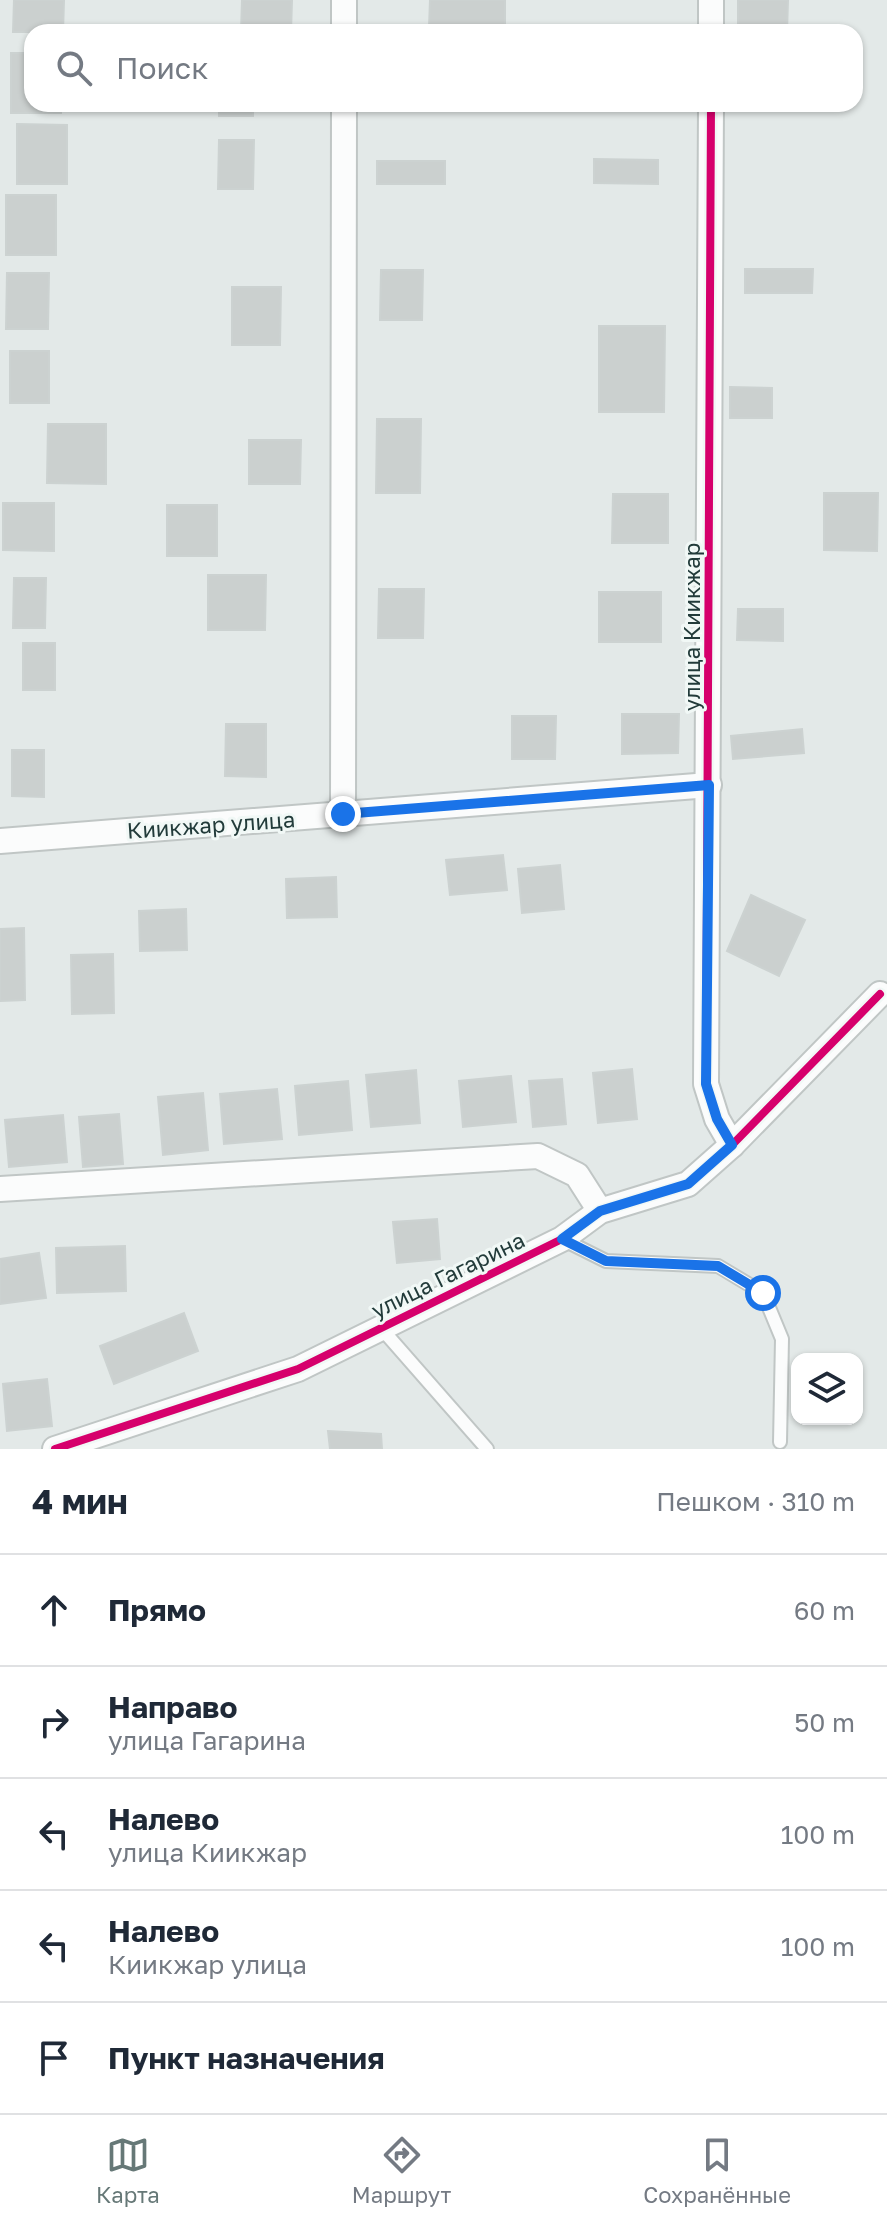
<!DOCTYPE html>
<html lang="ru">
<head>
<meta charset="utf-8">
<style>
  :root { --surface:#fff; --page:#f6f6f7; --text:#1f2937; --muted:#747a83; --line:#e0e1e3; --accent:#667877 }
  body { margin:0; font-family:"Golos Text",sans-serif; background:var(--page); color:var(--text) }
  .controls { position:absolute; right:24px; bottom:24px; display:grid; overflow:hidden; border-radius:16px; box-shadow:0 2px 6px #0004 }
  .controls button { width:72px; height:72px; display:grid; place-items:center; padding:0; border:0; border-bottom:2px solid var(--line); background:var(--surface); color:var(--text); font:40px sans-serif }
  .stop { position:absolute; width:24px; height:24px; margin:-18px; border:6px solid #1a73e8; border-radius:50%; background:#fff }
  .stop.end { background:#1a73e8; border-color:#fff; box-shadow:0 2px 8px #0008 }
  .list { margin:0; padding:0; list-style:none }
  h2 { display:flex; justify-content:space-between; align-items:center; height:104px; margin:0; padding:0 32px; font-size:34px }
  h2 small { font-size:26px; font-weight:400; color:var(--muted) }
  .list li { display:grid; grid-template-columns:52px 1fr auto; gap:24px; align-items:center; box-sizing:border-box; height:112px; padding:0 32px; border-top:2px solid var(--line) }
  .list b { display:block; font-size:30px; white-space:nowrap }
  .list p { margin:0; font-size:26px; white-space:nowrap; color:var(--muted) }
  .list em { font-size:26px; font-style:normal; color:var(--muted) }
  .icon { flex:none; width:44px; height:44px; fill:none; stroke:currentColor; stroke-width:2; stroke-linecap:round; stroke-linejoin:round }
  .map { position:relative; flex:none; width:887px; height:1449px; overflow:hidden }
  .search { position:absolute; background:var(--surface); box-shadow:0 2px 6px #0004; left:24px; right:24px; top:24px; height:88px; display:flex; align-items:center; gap:20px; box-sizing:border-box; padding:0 28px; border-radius:24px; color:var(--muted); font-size:30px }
  .sheet { height:664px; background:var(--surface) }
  nav { display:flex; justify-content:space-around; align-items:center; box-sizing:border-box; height:112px; border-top:2px solid var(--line); background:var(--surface); font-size:22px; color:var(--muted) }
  nav a { display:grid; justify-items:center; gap:4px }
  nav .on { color:var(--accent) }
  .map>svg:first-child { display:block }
  .building { fill:#cbd0cf; stroke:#ccd2d1; stroke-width:2 }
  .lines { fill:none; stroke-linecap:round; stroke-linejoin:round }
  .lane-casing { stroke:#c0c6c5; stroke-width:16 }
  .street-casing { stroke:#c0c6c5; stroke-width:28 }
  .lane { stroke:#fbfcfc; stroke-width:12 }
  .street { stroke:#fbfcfc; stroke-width:24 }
  .cycleway-casing { stroke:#f1f8f6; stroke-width:13 }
  .cycleway { stroke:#d6006c; stroke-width:8 }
  .route { stroke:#1a73e8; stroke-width:10 }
  .labels { text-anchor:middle; stroke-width:6; stroke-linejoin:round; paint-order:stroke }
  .street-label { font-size:22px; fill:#223b3a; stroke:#f1f8f6 }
</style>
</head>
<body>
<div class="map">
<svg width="887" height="1449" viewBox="0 0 887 1449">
  <rect width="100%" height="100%" fill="#e3e9e8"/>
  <!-- building -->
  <g class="building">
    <polygon points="14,0 64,0 63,32 13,32"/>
    <polygon points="242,0 292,0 291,32 241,32"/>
    <polygon points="430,0 505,0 505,28 429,28"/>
    <polygon points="738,0 788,0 787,32 738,32"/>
    <polygon points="11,53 32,53 32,104 61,104 61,113 11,113"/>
    <rect x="219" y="104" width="34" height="12"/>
    <polygon points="17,124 67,125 67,184 17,184"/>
    <polygon points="219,140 254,140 253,189 218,189"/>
    <polygon points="594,159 658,160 658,184 594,183"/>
    <rect x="377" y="161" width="68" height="23"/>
    <rect x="6" y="195" width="50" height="60"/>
    <polygon points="745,269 813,269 812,293 745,293"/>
    <polygon points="381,270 423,270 422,320 380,320"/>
    <polygon points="7,273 49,273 48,329 6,329"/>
    <polygon points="232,287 281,287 280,345 232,345"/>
    <polygon points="599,326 665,326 664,412 599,412"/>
    <rect x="10" y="351" width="39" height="52"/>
    <polygon points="730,387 772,388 772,418 730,418"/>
    <polygon points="377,419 421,419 420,493 376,493"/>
    <polygon points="48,424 106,424 106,484 47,483"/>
    <polygon points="249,440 301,440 300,484 249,484"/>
    <polygon points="824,493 878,493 877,551 824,550"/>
    <polygon points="613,494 668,494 668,543 612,543"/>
    <polygon points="3,503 54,503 54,551 3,550"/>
    <rect x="167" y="505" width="50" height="51"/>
    <polygon points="208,575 266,575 265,630 208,630"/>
    <polygon points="14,578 46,578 45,628 13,628"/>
    <polygon points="379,589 424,589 423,638 378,638"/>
    <rect x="599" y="592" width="62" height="50"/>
    <polygon points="738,609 783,609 783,641 737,640"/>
    <rect x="23" y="643" width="32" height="47"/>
    <polygon points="622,714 679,714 678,753 622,754"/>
    <polygon points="512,716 556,716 555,759 512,759"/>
    <polygon points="226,724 266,724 266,777 225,776"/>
    <polygon points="802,729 804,753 733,759 731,736"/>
    <polygon points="12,750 44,750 44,797 12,796"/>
    <polygon points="503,855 507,890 450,895 446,860"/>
    <polygon points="560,865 564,909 522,913 518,869"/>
    <polygon points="336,877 337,917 287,918 286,879"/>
    <polygon points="751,895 805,920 779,976 727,951"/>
    <polygon points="186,909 187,950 140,951 139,911"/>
    <polygon points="24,928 25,1000 0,1001 0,929"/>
    <polygon points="113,954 114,1013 72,1014 71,955"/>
    <polygon points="632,1069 637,1119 598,1123 593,1073"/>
    <polygon points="416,1070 420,1123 371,1127 366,1075"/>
    <polygon points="511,1076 516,1122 463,1127 459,1081"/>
    <polygon points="562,1079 566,1124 533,1127 529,1081"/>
    <polygon points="348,1081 352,1130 299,1135 295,1086"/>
    <polygon points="277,1089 282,1139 224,1144 220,1094"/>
    <polygon points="203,1093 208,1150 163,1155 158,1097"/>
    <polygon points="119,1114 123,1164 83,1167 79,1117"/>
    <polygon points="63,1115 67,1162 9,1167 5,1120"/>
    <polygon points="437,1219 440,1259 397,1263 393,1222"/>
    <polygon points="125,1246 126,1291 57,1293 56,1248"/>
    <polygon points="39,1253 46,1298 0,1304 0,1259"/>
    <polygon points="184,1313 198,1351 114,1384 100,1346"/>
    <polygon points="47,1379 52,1426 7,1431 3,1384"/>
    <polygon points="328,1431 381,1434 382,1449 330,1449"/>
  </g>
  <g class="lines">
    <!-- lane casing -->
    <g class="lane-casing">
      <g id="lane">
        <polyline points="562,1239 606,1261 718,1266 763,1293 782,1339 780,1442"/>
        <polyline points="381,1328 487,1449"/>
      </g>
    </g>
    <!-- street casing -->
    <g class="street-casing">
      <g id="street">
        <polyline points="344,32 344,0"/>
        <polyline points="711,32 711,0"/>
        <polyline points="711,104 706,1084 717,1119 732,1145"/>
        <polyline points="343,814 344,104"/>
        <polyline points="0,841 709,785"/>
        <polyline points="0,1189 538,1156 577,1175 600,1211"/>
        <polyline points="55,1449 298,1369 562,1239 600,1211 688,1184 732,1145 880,994"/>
      </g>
    </g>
    <!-- lane -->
    <use href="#lane" class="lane"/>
    <!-- street -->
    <use href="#street" class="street"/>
    <!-- cycleway casing -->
    <g class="cycleway-casing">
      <g id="cycleway">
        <polyline points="711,104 706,1084 717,1119 732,1145"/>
        <polyline points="55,1449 298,1369 562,1239 600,1211 688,1184 732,1145 880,994"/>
      </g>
    </g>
    <!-- cycleway -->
    <use href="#cycleway" class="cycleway"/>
  </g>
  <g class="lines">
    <!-- route -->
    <polyline class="route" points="343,814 709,785 706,1084 717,1119 732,1145 688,1184 600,1211 562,1239 606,1261 718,1266 763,1293"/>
  </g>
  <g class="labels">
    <!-- street labels -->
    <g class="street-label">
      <text transform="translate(692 627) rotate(-90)" y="8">улица Киикжар</text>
      <text transform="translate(211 825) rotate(-4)" y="8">Киикжар улица</text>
      <text transform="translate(448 1275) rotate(-26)" y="8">улица Гагарина</text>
    </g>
  </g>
</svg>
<div class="controls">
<button><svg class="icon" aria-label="layers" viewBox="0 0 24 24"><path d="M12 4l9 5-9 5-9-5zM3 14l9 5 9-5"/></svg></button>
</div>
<div class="stop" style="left:763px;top:1293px"></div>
<div class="stop end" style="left:343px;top:814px"></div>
<div class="search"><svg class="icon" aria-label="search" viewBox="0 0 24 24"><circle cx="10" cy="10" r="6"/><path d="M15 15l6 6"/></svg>Поиск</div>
</div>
<section class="sheet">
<h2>4 мин<small>Пешком · 310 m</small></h2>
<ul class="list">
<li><svg class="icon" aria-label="ahead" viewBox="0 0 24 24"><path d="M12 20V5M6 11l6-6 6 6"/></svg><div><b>Прямо</b></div><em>60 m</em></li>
<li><svg class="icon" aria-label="right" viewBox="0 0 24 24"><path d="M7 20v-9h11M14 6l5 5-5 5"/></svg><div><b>Направо</b><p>улица Гагарина</p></div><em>50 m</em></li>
<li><svg class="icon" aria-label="left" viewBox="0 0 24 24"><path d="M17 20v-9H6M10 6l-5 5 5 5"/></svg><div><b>Налево</b><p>улица Киикжар</p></div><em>100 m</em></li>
<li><svg class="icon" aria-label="left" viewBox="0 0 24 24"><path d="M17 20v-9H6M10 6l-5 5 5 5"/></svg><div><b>Налево</b><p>Киикжар улица</p></div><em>100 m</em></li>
<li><svg class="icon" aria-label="arrive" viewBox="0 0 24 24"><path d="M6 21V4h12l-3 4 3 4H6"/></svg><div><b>Пункт назначения</b></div></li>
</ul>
</section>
<nav>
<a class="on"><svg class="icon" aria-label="map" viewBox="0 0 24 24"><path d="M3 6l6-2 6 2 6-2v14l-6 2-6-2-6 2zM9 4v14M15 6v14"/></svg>Карта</a>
<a><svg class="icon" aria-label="directions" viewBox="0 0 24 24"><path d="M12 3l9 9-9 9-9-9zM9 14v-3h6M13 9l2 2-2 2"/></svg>Маршрут</a>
<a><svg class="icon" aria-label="saved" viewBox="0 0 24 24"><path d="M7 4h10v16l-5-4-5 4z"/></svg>Сохранённые</a>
</nav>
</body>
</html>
